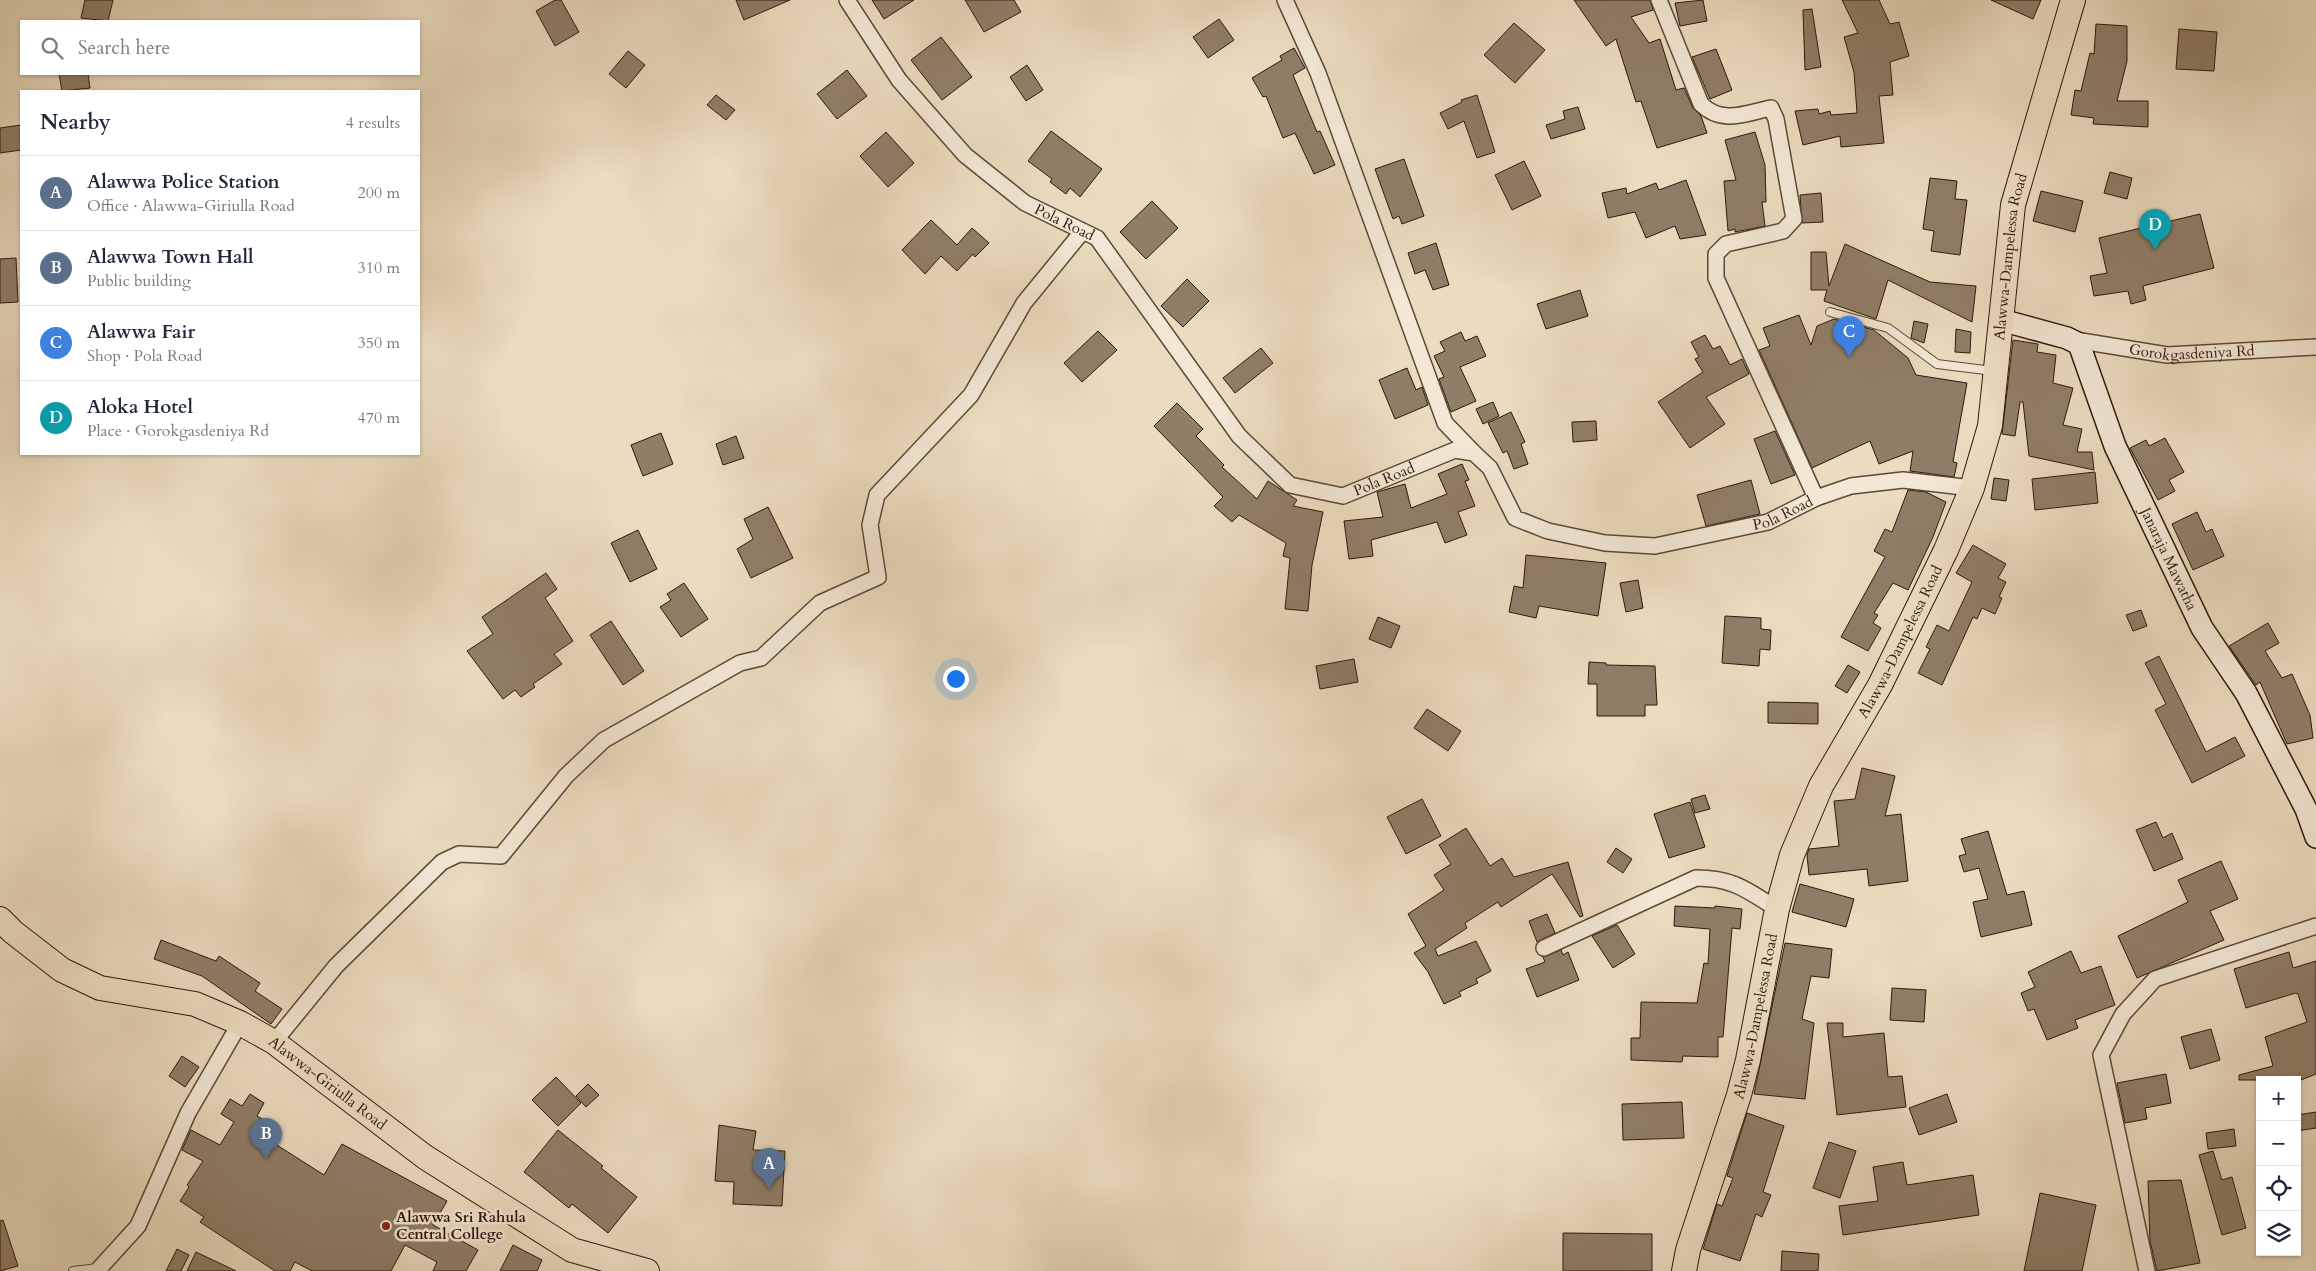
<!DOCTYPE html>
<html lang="en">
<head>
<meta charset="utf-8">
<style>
  :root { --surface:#fff; --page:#f6f6f7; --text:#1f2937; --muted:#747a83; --line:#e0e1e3; --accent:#0b8043 }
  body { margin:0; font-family:Cardo,serif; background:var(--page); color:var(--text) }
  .controls { position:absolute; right:15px; bottom:15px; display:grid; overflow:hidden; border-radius:0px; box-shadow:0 1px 4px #0004 }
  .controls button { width:45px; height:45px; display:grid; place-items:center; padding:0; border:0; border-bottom:1px solid var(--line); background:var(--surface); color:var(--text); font:25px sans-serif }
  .you { position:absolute; left:955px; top:678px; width:18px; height:18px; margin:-12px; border:4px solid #fff; border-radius:50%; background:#1a73e8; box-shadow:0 0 0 8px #1a73e833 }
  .badge { display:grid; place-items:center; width:32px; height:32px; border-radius:50%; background:var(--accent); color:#fff; font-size:16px; font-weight:700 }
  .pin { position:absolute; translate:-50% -41px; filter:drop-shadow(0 1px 2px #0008) }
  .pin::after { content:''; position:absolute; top:26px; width:18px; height:15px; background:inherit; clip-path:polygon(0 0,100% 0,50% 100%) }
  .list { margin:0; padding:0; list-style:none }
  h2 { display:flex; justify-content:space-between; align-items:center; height:65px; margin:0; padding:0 20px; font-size:21px }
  h2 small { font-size:16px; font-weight:400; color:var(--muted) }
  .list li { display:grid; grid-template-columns:32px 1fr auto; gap:15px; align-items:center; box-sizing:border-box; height:75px; padding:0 20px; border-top:1px solid var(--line) }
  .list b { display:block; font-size:19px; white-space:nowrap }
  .list p { margin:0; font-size:16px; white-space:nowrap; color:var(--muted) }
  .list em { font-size:16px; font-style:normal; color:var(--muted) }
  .icon { flex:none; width:28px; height:28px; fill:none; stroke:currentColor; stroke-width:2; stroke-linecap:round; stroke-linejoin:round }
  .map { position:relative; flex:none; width:2316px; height:1271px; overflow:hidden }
  .search { position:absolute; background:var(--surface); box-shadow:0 1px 4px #0004; left:20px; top:20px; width:400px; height:55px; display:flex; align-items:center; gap:12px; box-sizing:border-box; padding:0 18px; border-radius:0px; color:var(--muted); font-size:19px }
  .panel { position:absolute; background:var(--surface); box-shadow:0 1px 4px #0004; left:20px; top:90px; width:400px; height:365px; border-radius:0px }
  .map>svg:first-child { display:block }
  .building { fill:#8f7e68; stroke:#2b1909 }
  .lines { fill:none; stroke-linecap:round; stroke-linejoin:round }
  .lane-casing { stroke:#5b4a36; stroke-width:10 }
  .street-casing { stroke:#5b4a36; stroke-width:18 }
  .secondary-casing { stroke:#2b1909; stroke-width:24 }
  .primary-casing { stroke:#2b1909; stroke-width:26 }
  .lane { stroke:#f2e8d5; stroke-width:8 }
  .street { stroke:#f2e8d5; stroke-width:15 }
  .secondary { stroke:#f2e8d5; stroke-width:21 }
  .primary { stroke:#ebdcbf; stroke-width:24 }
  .poi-dot { fill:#8f2418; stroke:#f2e8d5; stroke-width:2 }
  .labels { text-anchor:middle; stroke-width:5; stroke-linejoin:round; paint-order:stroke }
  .street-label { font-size:15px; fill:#2b1909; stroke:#f2e8d5 }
  .poi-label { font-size:15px; font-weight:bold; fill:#2b1909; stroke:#f2e8d5; text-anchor:start }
</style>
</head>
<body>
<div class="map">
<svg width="2316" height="1271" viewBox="0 0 2316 1271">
  <rect width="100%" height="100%" fill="#ebdcbf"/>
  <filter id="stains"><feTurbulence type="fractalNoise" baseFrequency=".004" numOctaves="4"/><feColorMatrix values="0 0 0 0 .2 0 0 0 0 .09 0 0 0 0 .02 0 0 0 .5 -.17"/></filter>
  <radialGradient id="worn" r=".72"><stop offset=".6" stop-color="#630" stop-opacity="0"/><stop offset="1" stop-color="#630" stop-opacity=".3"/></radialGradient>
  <!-- building -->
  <g class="building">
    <polygon points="85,0 113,0 108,21 81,18"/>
    <polygon points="555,0 561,0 579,32 555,46 536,11"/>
    <polygon points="736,0 790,0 744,20"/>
    <polygon points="872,0 914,0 884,19"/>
    <polygon points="965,0 1014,0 1021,12 984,32"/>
    <polygon points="1574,0 1650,0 1653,10 1631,17 1649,43 1660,39 1676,90 1684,88 1693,108 1701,116 1707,133 1657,148 1641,101 1636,102 1616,39 1606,46"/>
    <polygon points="1703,0 1707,21 1680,26 1675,3"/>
    <polygon points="1842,0 1879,0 1890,24 1899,22 1909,56 1890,62 1893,95 1879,96 1884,143 1841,147 1840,136 1803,145 1795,111 1818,109 1819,114 1830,111 1831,115 1857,113 1854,72 1844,37 1858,33"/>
    <polygon points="1991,0 2041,0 2033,19"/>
    <polygon points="1812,9 1821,67 1805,70 1803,10"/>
    <polygon points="1219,19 1234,40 1208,58 1193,37"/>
    <polygon points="1514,23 1545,50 1515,83 1484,55"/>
    <polygon points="2096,24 2127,26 2127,61 2117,101 2148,101 2148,127 2093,124 2094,118 2071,115 2075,90 2081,91 2090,53 2094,54"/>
    <polygon points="2179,29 2217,32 2214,71 2176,69"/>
    <polygon points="941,37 972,77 942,100 911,60"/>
    <polygon points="1294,48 1305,68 1293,75 1317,132 1320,131 1335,165 1314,174 1295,133 1283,138 1266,96 1263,97 1252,78 1282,60 1280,56"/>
    <polygon points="1716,49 1732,90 1710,99 1692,57"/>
    <polygon points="628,51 645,65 626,88 609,74"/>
    <polygon points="1027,65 1043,90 1026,101 1010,77"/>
    <polygon points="847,70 867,96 837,119 817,94"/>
    <polygon points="59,74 88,74 90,88 62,91"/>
    <polygon points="716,95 735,110 726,120 707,105"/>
    <polygon points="1477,95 1495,152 1477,158 1464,121 1448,129 1440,113 1462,102 1461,100"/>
    <polygon points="1578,107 1585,129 1551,139 1546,125 1565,119 1563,111"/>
    <polygon points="21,125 21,150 0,153 0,128"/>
    <polygon points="1051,131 1102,169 1080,197 1070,188 1066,194 1050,182 1052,179 1028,161"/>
    <polygon points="886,132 914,163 888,187 860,156"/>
    <polygon points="1755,132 1765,165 1766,202 1762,202 1765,226 1735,232 1735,229 1728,231 1724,181 1736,180 1725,140"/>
    <polygon points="1404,159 1424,216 1402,224 1399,216 1393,219 1375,169"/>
    <polygon points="1524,161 1541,196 1512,210 1495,175"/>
    <polygon points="2110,172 2132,178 2127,199 2104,193"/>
    <polygon points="1930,178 1957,181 1955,199 1967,200 1960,255 1931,251 1934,231 1923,229"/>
    <polygon points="1686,180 1706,235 1680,239 1675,226 1646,238 1635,212 1608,218 1602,193 1626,188 1627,194 1656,183 1659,190"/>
    <polygon points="2041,191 2083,201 2075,232 2033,221"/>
    <polygon points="1821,193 1823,222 1802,223 1800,195"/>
    <polygon points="1152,201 1178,228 1146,259 1120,232"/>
    <polygon points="2200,214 2214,268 2143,286 2146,300 2131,304 2128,291 2094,296 2090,276 2107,273 2099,238"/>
    <polygon points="931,220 957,245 972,228 989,243 975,257 973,254 957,271 941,256 925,274 902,250"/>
    <polygon points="1436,243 1449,285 1433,290 1425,270 1415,274 1408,253"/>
    <polygon points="1845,244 1930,282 1976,286 1972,322 1888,280 1876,319 1824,301 1827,290 1811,290 1811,252 1826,252 1829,286"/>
    <polygon points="16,258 18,302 0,303 0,259"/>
    <polygon points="1187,279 1209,301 1183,327 1161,306"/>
    <polygon points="1580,290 1588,316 1546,329 1537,304"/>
    <polygon points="1799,315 1811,345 1817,326 1834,319 1874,330 1908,358 1916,375 1967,383 1953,462 1957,463 1954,477 1910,471 1913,451 1879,464 1870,441 1812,468 1759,350 1770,346 1763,328"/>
    <polygon points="1914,321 1928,324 1924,343 1911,338"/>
    <polygon points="1956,329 1971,332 1970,353 1955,352"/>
    <polygon points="1098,331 1117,350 1082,382 1064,363"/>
    <polygon points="1461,332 1465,341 1477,336 1486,356 1460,367 1476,401 1451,412 1439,379 1444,377 1434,356 1445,351 1440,342"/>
    <polygon points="1705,335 1713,349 1720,346 1730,365 1742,359 1749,374 1706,397 1725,424 1690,448 1658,402 1703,372 1695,359 1699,357 1691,342"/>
    <polygon points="2013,340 2038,344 2037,352 2056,355 2053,383 2073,388 2063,425 2082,429 2077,452 2092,452 2094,470 2029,456 2023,402 2020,402 2015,436 2002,434"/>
    <polygon points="1261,348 1273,363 1235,393 1223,378"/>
    <polygon points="1407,368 1416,390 1422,387 1428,405 1395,419 1379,380"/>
    <polygon points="1493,402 1499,416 1483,424 1476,409"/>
    <polygon points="1177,403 1203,429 1196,436 1224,465 1222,467 1257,499 1268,481 1297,500 1293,506 1323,512 1312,565 1308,611 1285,609 1290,558 1283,556 1286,543 1239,515 1232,522 1214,506 1223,497 1154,426"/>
    <polygon points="1511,412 1525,442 1521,444 1528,464 1514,469 1507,451 1503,453 1488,423"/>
    <polygon points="1596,421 1597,440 1573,442 1572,422"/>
    <polygon points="1775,431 1795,475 1771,484 1754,439"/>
    <polygon points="661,433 673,464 643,476 631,445"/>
    <polygon points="736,436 744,458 723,465 716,444"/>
    <polygon points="2165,438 2184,472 2169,480 2175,491 2158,500 2130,448 2146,440 2149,446"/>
    <polygon points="1462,464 1469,480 1465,481 1475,506 1458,512 1467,535 1445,543 1437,522 1371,540 1373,556 1349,559 1344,521 1383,517 1377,492 1405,484 1411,508 1447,494 1438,474"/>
    <polygon points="2095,472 2098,503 2035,510 2032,479"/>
    <polygon points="1994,478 2009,480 2006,501 1991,499"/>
    <polygon points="1751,480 1760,514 1706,526 1697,495"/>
    <polygon points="1908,490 1926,492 1946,502 1933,537 1908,590 1893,583 1874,613 1878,615 1873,623 1881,628 1868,651 1841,637 1885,557 1874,551 1885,529 1892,532"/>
    <polygon points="768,507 793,558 751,578 737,549 753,539 744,519"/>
    <polygon points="2197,512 2206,532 2212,529 2224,556 2193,570 2172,524"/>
    <polygon points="638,530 657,569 630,582 611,543"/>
    <polygon points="1973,545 2006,564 1998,578 2006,582 1999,597 2002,598 1995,614 1982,608 1977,619 1973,617 1942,685 1918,673 1930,649 1926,647 1937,625 1949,631 1972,582 1956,573"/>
    <polygon points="1526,555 1606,563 1598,616 1539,606 1536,618 1509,612 1514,586 1523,588"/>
    <polygon points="546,573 557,589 545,598 573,641 554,654 562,664 533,684 535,687 521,697 515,690 503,699 467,651 493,634 482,617"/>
    <polygon points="1638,580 1643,608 1626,612 1620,583"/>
    <polygon points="684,583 708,619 681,637 660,607 671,600 667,594"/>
    <polygon points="2141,610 2147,626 2133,631 2126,615"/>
    <polygon points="1725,616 1761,618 1761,629 1771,630 1770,650 1760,649 1759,666 1722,663"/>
    <polygon points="1378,617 1400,626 1391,648 1369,639"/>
    <polygon points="611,621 644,671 623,685 590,635"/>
    <polygon points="2268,623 2279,643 2265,651 2282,678 2292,674 2310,715 2313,738 2287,744 2260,682 2256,685 2229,646"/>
    <polygon points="2159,656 2206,752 2235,737 2245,756 2192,783 2155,710 2166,704 2145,663"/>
    <polygon points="1354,659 1358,682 1320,689 1316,666"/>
    <polygon points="1589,662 1606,663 1606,665 1655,666 1657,705 1645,705 1645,716 1597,716 1597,684 1588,684"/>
    <polygon points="1848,665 1860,672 1847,693 1835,686"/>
    <polygon points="1768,702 1818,703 1818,724 1768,723"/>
    <polygon points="1427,709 1461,731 1448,751 1414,728"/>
    <polygon points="1862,768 1895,776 1885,816 1901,814 1908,881 1869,886 1867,869 1809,875 1807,855 1809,849 1839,846 1834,801 1855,799"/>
    <polygon points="1705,795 1710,809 1695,813 1691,799"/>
    <polygon points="1422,799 1441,836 1406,854 1387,817"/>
    <polygon points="1690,802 1705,847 1669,858 1654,814"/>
    <polygon points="2156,822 2163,838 2172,833 2183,859 2154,871 2136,830"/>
    <polygon points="1466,828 1490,866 1502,858 1514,877 1568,862 1583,916 1580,917 1552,874 1501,907 1498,902 1465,923 1467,928 1435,949 1438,956 1476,941 1491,971 1476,979 1478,983 1459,992 1461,996 1444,1004 1428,972 1414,953 1426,946 1408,914 1444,890 1434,875 1451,864 1439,845"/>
    <polygon points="1988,831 2007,895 2024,891 2032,925 1981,937 1973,902 1988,899 1979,868 1964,872 1959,856 1966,854 1961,839"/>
    <polygon points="1616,848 1632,859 1623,873 1607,862"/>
    <polygon points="2221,861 2238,899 2210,911 2224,940 2137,978 2118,936 2188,902 2178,880"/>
    <polygon points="1800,884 1854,899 1846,927 1792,912"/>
    <polygon points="1675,906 1715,908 1715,906 1742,909 1740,929 1732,928 1723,1037 1718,1037 1718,1057 1683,1056 1682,1062 1631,1060 1631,1038 1640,1038 1641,1002 1697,1003 1704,963 1708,964 1710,929 1674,926"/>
    <polygon points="1547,914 1555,933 1537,942 1529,921"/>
    <polygon points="1617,925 1635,954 1613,968 1592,936"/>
    <polygon points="161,940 216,961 219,956 260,983 255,991 282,1009 271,1024 202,976 154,959"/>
    <polygon points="1785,943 1832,949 1829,978 1811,976 1802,1019 1814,1023 1805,1099 1754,1094"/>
    <polygon points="1561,950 1563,955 1568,952 1579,980 1537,997 1526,969 1545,962 1543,957"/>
    <polygon points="2071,951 2081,973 2101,966 2115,1005 2075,1020 2078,1028 2047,1040 2034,1009 2028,1011 2021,993 2035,987 2028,972"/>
    <polygon points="2289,952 2293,968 2316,961 2316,1074 2301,1080 2239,1080 2239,1075 2273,1066 2265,1037 2307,1022 2298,994 2296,993 2246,1008 2234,969"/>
    <polygon points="1892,988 1926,990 1924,1022 1890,1020"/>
    <polygon points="1827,1023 1843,1023 1843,1037 1884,1033 1888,1077 1902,1076 1906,1107 1837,1115"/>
    <polygon points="2211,1029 2220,1060 2190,1069 2181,1037"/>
    <polygon points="182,1056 199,1067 185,1087 169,1076"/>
    <polygon points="2166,1074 2171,1103 2145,1108 2147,1119 2125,1123 2117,1083"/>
    <polygon points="556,1077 581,1103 558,1126 532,1100"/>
    <polygon points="588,1084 599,1095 586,1107 576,1096"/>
    <polygon points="250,1094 264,1103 257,1116 269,1123 261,1135 324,1175 342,1144 447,1201 433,1225 478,1250 466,1271 433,1271 437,1262 405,1245 391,1271 312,1271 295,1262 290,1271 275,1271 200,1222 204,1217 180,1201 189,1187 187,1185 203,1161 182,1150 191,1130 220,1145 234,1122 221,1114 230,1099 242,1106"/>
    <polygon points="1947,1094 1957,1122 1919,1135 1909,1108"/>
    <polygon points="1682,1102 1684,1138 1623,1140 1622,1104"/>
    <polygon points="2316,1112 2316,1128 2297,1131 2297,1115"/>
    <polygon points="1747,1113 1784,1126 1763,1192 1771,1195 1762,1217 1756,1214 1740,1261 1703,1249 1717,1204 1722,1206 1733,1178 1727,1176"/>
    <polygon points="719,1125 756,1131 753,1150 785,1151 782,1206 733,1204 734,1182 715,1181"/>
    <polygon points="2234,1129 2236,1146 2208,1149 2206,1133"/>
    <polygon points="558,1130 603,1166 601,1168 637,1197 608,1233 572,1204 569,1208 524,1172"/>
    <polygon points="1829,1142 1856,1151 1840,1198 1813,1188"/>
    <polygon points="2213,1151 2222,1180 2232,1177 2246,1228 2222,1235 2199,1155"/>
    <polygon points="1903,1162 1907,1185 1973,1175 1979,1215 1843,1235 1839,1206 1878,1201 1873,1167"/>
    <polygon points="2181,1180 2200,1263 2157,1271 2150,1241 2148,1181"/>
    <polygon points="2040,1193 2096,1205 2082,1271 2024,1271"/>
    <polygon points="3,1220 18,1266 0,1271 0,1221"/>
    <polygon points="1563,1233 1652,1234 1652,1271 1563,1271"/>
    <polygon points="513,1245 542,1260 537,1271 500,1271"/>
    <polygon points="177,1249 189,1255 181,1271 166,1271"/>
    <polygon points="1782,1251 1819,1254 1818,1271 1781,1271"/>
    <polygon points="196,1252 236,1271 187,1271"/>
  </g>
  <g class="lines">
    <!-- lane casing -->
    <g class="lane-casing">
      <g id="lane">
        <polyline points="1830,312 1888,328 1937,364 1993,371"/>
        <polyline points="73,1271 98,1268"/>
      </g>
    </g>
    <!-- street casing -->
    <g class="street-casing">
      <g id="street">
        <path id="s1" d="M847 0 899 80 965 155 1025 203 1097 238 1239 436 1290 485 1343 496 1455 450 1474 453 1490 468 1515 518 1548 531 1605 543 1655 546 1768 522 1816 498 1851 486 1903 480 1972 488"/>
        <polyline points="1285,0 1318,73 1445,423 1474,453"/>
        <path d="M1659 0 1701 104C1722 125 1746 113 1771 108L1776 119 1794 219 1783 231 1726 244 1716 254V278L1816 498"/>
        <path id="s2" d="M2069 339 2167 355 2316 347"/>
        <path d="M1544 948 1696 878C1733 878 1747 890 1777 909"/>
        <polyline points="274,1042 336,966 442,862 459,854 501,856 566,776 604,740 740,663 761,658 820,603 878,577 870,525 877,495 971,395 1024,303 1082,232"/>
        <polyline points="97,1271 138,1226 188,1113 240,1023"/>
        <polyline points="2147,1271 2101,1055 2123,1014 2155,979 2316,926"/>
      </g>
    </g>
    <!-- secondary casing -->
    <g class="secondary-casing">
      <g id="secondary">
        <path id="s3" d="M2001 320 2067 338 2079 344 2115 446 2202 628 2246 693 2306 809 2316 837"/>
      </g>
    </g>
    <!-- primary casing -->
    <g class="primary-casing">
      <g id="primary">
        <path id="s4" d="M0 919 13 932 62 970 100 988 195 1004 240 1023 274 1042 425 1157 572 1250 647 1271"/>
        <path id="s5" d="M1684 1271 1688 1250 1739 1095 1748 1060 1777 909 1792 855 1821 786 1880 685 1946 550 1972 488 1990 426 2013 205 2073 0"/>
      </g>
    </g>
    <!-- lane -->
    <use href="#lane" class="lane"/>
    <!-- street -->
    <use href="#street" class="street"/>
    <!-- secondary -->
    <use href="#secondary" class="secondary"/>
    <!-- primary -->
    <use href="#primary" class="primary"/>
  </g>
  <!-- markers -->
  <circle class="poi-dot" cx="386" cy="1226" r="5"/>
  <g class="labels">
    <!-- street labels -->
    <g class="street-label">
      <text dy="5" stroke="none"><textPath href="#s1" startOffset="316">Pola Road</textPath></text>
      <text dy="5" stroke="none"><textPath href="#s5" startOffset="1075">Alawwa-Dampelessa Road</textPath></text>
      <text dy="5" stroke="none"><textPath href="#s2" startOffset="124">Gorokgasdeniya Rd</textPath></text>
      <text dy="5" stroke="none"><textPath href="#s1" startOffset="765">Pola Road</textPath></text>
      <text dy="5" stroke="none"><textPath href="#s1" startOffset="1215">Pola Road</textPath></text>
      <text dy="5" stroke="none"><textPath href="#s3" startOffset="315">Janaraja Mawatha</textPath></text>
      <text dy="5" stroke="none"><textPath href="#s5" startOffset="670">Alawwa-Dampelessa Road</textPath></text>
      <text dy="5" stroke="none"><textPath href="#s5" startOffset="265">Alawwa-Dampelessa Road</textPath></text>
      <text dy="5" stroke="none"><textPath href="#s4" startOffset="374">Alawwa-Giriulla Road</textPath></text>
    </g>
    <!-- poi labels -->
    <g class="poi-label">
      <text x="396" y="1222">Alawwa Sri Rahula<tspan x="396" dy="17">Central College</tspan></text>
    </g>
  </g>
  <rect width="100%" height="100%" filter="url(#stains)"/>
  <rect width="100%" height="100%" fill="url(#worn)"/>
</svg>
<div class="controls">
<button>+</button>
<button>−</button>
<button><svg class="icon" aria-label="locate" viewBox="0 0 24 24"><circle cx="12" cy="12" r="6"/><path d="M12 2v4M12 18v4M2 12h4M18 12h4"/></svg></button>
<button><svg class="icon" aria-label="layers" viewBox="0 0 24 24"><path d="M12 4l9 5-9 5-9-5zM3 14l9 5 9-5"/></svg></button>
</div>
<div class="you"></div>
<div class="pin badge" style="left:769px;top:1189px;background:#5c6f8a">A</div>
<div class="pin badge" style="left:266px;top:1159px;background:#5c6f8a">B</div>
<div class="pin badge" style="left:1849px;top:357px;background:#3f7fe0">C</div>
<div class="pin badge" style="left:2155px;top:250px;background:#0f9aa8">D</div>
<div class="search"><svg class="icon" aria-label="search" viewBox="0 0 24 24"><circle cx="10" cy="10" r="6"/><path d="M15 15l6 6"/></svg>Search here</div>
<section class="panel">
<h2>Nearby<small>4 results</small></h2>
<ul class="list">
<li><span class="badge" style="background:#5c6f8a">A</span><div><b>Alawwa Police Station</b><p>Office · Alawwa-Giriulla Road</p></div><em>200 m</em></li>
<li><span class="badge" style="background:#5c6f8a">B</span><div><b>Alawwa Town Hall</b><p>Public building</p></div><em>310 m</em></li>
<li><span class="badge" style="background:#3f7fe0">C</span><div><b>Alawwa Fair</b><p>Shop · Pola Road</p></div><em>350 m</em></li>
<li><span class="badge" style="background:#0f9aa8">D</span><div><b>Aloka Hotel</b><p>Place · Gorokgasdeniya Rd</p></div><em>470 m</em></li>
</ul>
</section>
</div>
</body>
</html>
